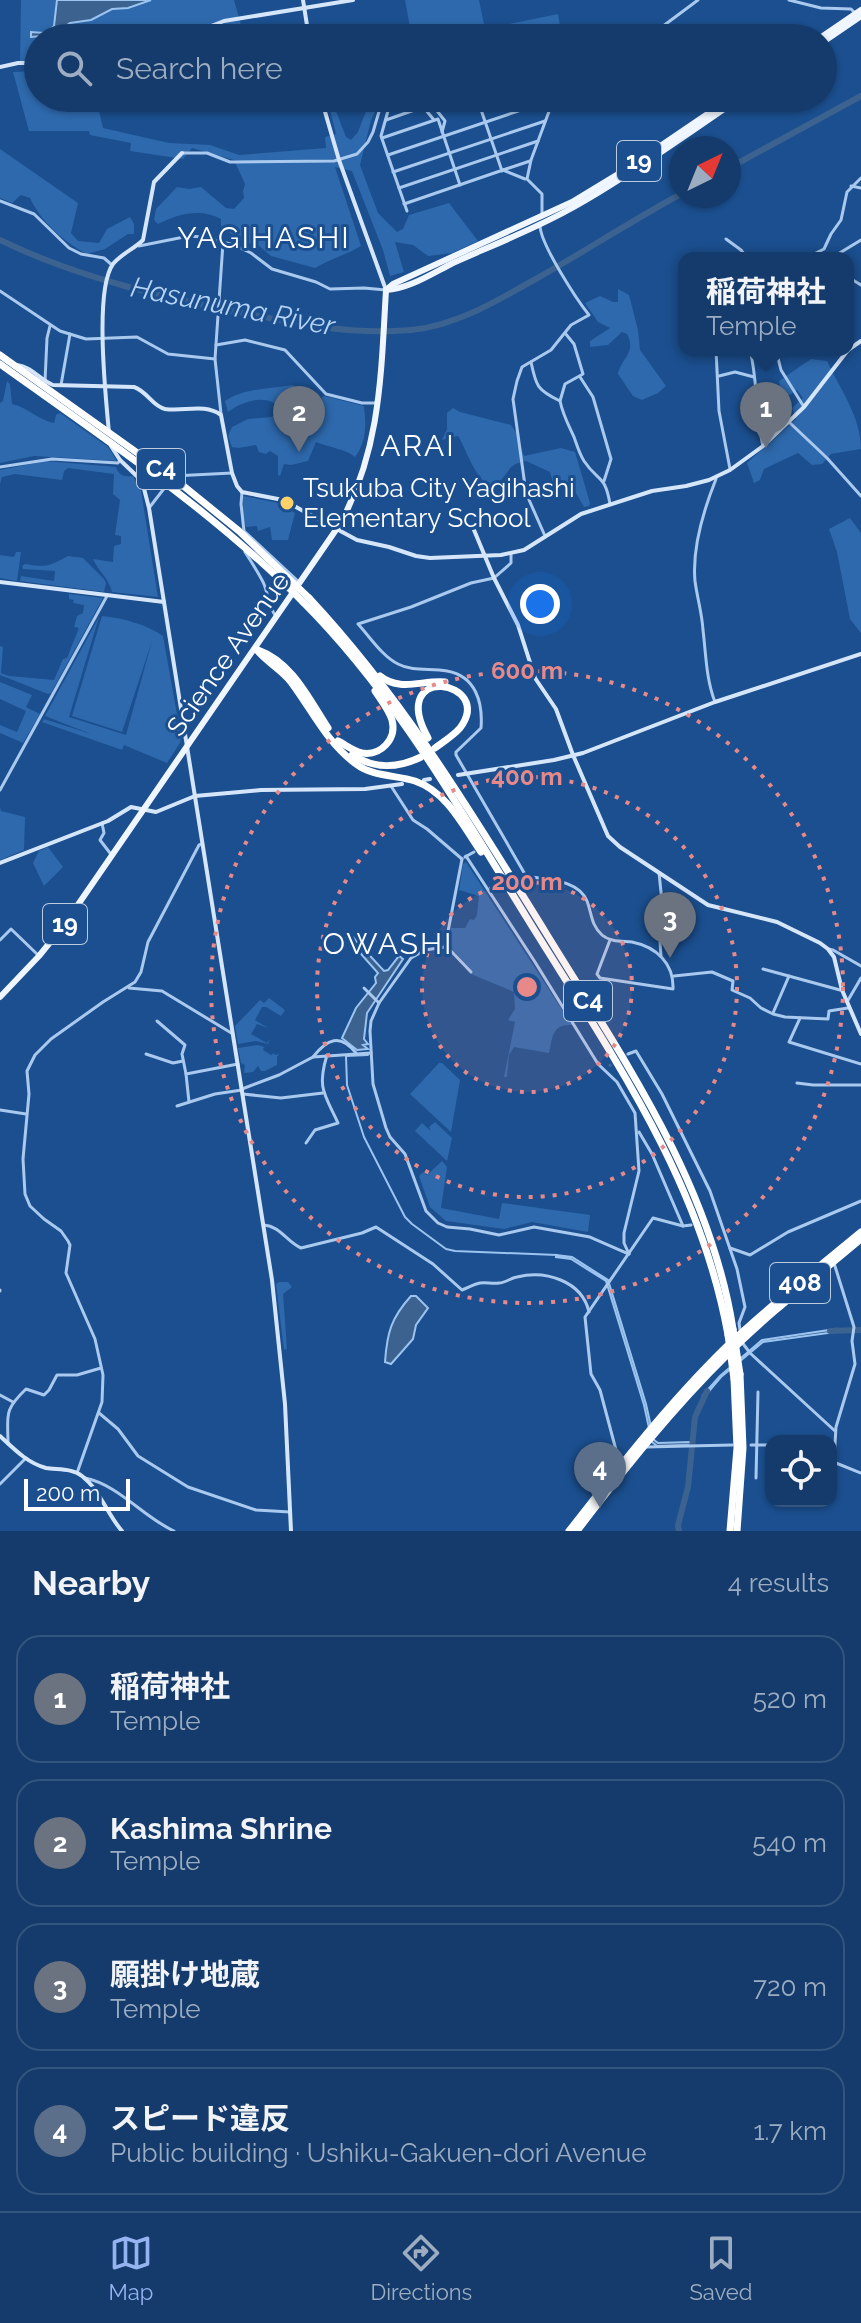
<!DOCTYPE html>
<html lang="en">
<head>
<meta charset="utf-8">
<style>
  :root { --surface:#143b6b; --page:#214673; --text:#f1f3f6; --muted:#9dadc1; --line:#33557e; --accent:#95b2f1 }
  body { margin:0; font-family:Raleway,"Noto Sans JP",sans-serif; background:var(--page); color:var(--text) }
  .controls { position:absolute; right:24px; bottom:24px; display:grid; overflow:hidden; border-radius:16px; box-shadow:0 2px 6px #0004 }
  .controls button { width:72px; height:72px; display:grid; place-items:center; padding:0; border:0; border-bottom:2px solid var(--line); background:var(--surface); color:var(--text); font:40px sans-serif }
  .compass { position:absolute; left:669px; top:136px; width:72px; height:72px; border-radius:50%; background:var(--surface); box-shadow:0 2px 6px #0004; rotate:43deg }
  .scale { position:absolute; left:24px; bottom:20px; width:106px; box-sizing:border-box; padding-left:8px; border:4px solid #fff; border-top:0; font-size:22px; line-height:28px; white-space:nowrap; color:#fff; -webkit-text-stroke:6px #1b4f8f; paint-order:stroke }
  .you { position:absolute; left:540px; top:604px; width:28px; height:28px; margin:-20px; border:6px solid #fff; border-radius:50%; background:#1a73e8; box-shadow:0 0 0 12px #1a73e833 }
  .badge { display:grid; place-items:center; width:52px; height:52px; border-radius:50%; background:var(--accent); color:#fff; font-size:26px; font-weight:700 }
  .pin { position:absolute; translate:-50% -66px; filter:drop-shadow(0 2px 4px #0008) }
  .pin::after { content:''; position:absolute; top:42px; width:28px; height:24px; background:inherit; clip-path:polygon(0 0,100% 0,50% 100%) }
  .popup { position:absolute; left:678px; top:252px; width:176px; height:104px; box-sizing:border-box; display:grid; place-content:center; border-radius:16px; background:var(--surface); filter:drop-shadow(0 2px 6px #0005); font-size:26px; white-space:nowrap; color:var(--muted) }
  .popup b { font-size:30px; color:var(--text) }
  .popup::after { content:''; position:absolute; left:50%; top:100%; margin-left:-16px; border:16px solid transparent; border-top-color:var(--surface) }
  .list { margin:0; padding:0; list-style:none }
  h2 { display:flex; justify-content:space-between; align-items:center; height:104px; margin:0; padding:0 32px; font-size:34px }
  h2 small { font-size:26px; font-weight:400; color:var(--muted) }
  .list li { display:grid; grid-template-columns:52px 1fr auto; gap:24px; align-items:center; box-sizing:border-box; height:128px; margin:0 16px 16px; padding:0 16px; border:2px solid var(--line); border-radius:24px }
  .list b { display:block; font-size:30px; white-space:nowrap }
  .list p { margin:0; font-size:26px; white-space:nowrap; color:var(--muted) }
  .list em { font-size:26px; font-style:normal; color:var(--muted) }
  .icon { flex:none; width:44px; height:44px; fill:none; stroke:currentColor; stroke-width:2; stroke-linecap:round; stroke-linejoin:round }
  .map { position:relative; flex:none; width:861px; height:1531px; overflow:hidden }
  .search { position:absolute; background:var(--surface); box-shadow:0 2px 6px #0004; left:24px; right:24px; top:24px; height:88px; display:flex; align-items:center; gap:20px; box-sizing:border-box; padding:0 28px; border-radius:44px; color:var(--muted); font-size:30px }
  .sheet { height:680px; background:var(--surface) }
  nav { display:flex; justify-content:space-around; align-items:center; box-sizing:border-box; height:112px; border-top:2px solid var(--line); background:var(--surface); font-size:22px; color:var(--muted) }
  nav a { display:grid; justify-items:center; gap:4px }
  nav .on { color:var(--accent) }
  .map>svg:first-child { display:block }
  .green { fill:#2e69ad }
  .water { fill:#3c6290; stroke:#9cc4f0; stroke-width:2 }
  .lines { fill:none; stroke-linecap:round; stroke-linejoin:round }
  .stream { stroke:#9cc4f0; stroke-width:2 }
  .river { stroke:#3c6290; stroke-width:6 }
  .street-tunnel { stroke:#3d69a0; stroke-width:3; stroke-dasharray:3 1.5; stroke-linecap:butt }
  .street { stroke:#a9c9ee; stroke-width:3 }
  .secondary { stroke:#d6e6fa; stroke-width:4 }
  .primary { stroke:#f0f6ff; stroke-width:6 }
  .highway { stroke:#fff; stroke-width:7 }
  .highway-bridge { stroke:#fff; stroke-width:7 }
  .ring { fill:none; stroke:#e88989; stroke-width:4; stroke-dasharray:4 8 }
  .poi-dot { fill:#ffd166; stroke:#1b4f8f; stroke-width:3 }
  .labels { text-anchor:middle; stroke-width:6; stroke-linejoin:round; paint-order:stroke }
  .shield { fill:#1b4f8f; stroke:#bbcadd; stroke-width:2 }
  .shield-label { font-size:24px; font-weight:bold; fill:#fff }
  .poi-label { font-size:26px; fill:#fff; stroke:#1b4f8f; text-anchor:start }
  .street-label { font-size:26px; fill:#fff; stroke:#1b4f8f }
  .water-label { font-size:28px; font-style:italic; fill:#b5d3f5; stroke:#1b4f8f }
  .quarter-label { font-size:30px; letter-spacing:2px; fill:#fff; stroke:#1b4f8f }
  .centre { fill:#e88989; stroke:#1b4f8f; stroke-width:4 }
  .ring-label { font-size:24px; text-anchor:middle; font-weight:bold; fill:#e88989; stroke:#1b4f8f; stroke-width:6; stroke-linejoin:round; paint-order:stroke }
</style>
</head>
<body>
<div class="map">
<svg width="861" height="1531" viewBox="0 0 861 1531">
  <rect width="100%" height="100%" fill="#1b4f8f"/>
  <!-- green -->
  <g class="green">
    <polygon points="21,0 234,0 241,25 194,36 175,38 38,38 38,61 20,61"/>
    <polygon points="405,0 479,0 485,29 558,14 562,38 412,38"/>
    <path d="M38 71V98H96L103 128 169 143 210 145 239 155 326 148 325 137 336 134 327 98H331L346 137 351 140 358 132 371 98H382L371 120 360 165 378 213 397 232 403 229 409 215 449 203 478 241 452 253 428 256 413 245 395 242 404 272 390 276 383 250 352 171 335 167 361 246C346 255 330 259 315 268L271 256 257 244 247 243 234 236 221 226V219C200 208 179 214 158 224L154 220 156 209 177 187 189 189 201 187 226 208 234 209 244 198 243 191 245 184 234 160 192 148 183 159 130 151 131 143 90 135 89 131H29L13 72Z"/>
    <path d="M0 149 78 203 71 233 78 241 99 243 107 229 130 217 134 224V234H128L105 249 87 254C64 242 41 222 30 198L21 195 12 203 0 198Z"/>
    <path d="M618 289 629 295 638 330 640 350 666 386 658 393 642 400 633 396 618 374C621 358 637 353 627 334L622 332 608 345 590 347V341L610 328 598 322 585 303 600 296 613 302H618Z"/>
    <path d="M811 359 827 361C840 389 861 417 861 449L831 454 822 464 812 465 798 453 764 469 760 480 754 483 747 463 796 419 792 408 803 398 797 390 762 413 759 401 780 387 779 381Z"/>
    <path d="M7 381 10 384 12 404C29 408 38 420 54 423L56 415 60 413 108 447 117 461 34 456 0 463V403L3 401Z"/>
    <path d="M292 385C302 390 309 397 310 409L314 412 318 409 322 397 324 396 364 406C366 425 367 441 355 457 346 449 327 447 316 442L308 461 291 465 284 464 280 476 278 475V456L270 451 266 454 259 452 256 445 239 448 232 447 228 436 232 427 248 419 272 417 274 414V403C260 395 240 403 228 412L225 401C244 388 270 389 292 385Z"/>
    <path d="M453 408 460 412 511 425 516 432 524 456 561 448 575 452 590 503 589 506 584 507 570 483H553L550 472 526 461C508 465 512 468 501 480 481 500 466 447 458 436L442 440 447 429V413Z"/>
    <path d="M46 461 116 467C119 476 125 477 133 476L141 491 158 597 112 592C109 578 98 571 93 559L113 562 114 546 121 544V536L115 535 120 500 113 494 114 474 68 468 64 471 62 480 15 474 2 477 0 484V470Z"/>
    <polygon points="243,496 289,505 288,509 295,513 288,540 272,540 270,527 258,531 257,526 246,527 243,516"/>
    <polygon points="850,518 861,533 861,633 850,619 837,552 829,529"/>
    <polygon points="16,552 21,552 17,581 0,578 0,555 14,557"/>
    <path d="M68 556 83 558 104 579 106 583 104 592 20 581 21 576 54 581 55 571 23 569 22 566 25 564C49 568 48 566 68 556Z"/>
    <polygon points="69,594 103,598 51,693 48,694 0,675 0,646 3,647 1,673 9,676 54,680 63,659 67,658 79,628 74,627 77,616 83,613 84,605 73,603 74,600 69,599"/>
    <path d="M102 616C124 618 147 625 163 636L181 737 180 743 167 763 124 745 122 750 42 722 44 719 91 734 45 716 99 617 69 717 126 735 152 641 122 732 72 716Z"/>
    <polygon points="0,682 32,695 26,707 40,714 23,743 0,733 0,725 17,732 26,711 0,699"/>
    <polygon points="0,807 1,811 25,817 24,850 0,860"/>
    <polygon points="48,847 63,867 44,886 33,863 39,851"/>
    <path d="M466 862 572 1025C552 1024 553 1036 549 1053L514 1047 509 1055 507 1077H504L515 1022 508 1020 515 1009 514 992 471 974 472 972 448 944 451 928H465L470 919 474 920 477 915 479 896 459 890 463 864Z"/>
    <polygon points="269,998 285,1010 281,1016 266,1007 262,1007 255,1020 268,1028 257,1024 251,1034 267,1043 270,1039 268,1044 256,1041 238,1044 235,1026 260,1000 264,1003"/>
    <polygon points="258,1045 264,1047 263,1050 271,1055 274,1053 275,1055 279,1054 277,1057 277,1065 265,1071 261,1071 258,1066 253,1072 244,1073 245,1065 241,1063 238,1048"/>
    <polygon points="439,1063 442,1063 460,1080 451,1132 410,1094"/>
    <polygon points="435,1122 452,1138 447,1161 415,1131 422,1123 431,1131 429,1127"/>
    <polygon points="442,1161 447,1167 441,1208 499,1219 502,1203 590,1215 588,1232 532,1222 504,1229 446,1221 430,1207 419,1176 423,1172 427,1175"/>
    <polygon points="279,1282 288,1282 292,1287 283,1294 287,1349 284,1350 276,1284"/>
  </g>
  <!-- water -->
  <g class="water">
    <polygon points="57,0 151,0 128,8 112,9 91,20 70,23 53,35 31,37 31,32 45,33 54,26"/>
    <polygon points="348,932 384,971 388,970 399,956 403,959 367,1013 364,1039 368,1044 363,1045 368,1049 357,1050 342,1038 356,1008 376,983 375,977 378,973 346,937 346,933"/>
    <polygon points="556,1255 572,1257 608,1280 646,1404 654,1440 658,1443 690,1442 691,1445 657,1446 652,1442 644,1405 606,1281 571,1259 556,1257"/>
    <path d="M411 1296H416L428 1308 416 1325 413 1339 391 1364 385 1362C387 1333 391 1318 411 1296Z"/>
    <polygon points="836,1329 836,1332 763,1342 721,1377 705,1396 703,1395 720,1376 762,1340"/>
  </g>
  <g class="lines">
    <!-- stream -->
    <g class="stream">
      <polyline points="368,1055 346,1056 347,1085 364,1137 405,1217 412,1224 446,1249 455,1251 557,1255"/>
      <polyline points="691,1443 692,1443"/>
    </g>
    <!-- river -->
    <g class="river">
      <polyline points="729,168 861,96"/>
      <path d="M0 240C78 278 165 298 249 314 297 324 345 333 394 331 415 331 439 326 459 318 485 309 510 293 534 280 584 252 631 221 681 194"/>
      <polyline points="830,1331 861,1330"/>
      <polyline points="679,1531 678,1525 688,1487 695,1417 707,1391"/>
    </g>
    <!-- street-tunnel -->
    <polyline class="street-tunnel" points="609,1066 628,1054"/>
    <!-- street -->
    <g class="street">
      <polyline points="789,0 821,8 851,9 854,12"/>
      <polyline points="647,38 698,0"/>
      <polyline points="397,98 391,100 381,136 407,211"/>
      <polyline points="416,98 434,120"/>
      <polyline points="427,98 445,121 442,132"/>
      <polyline points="477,98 502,171"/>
      <polyline points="480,105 502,98"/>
      <polyline points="386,120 423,107"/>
      <polyline points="382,138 438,119 460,185"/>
      <polyline points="182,153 207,153 230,162 236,162 334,161 357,154 368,142 373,132 383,98"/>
      <polyline points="388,155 554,99"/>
      <polyline points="503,170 530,161"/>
      <polyline points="393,172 545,121"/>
      <polyline points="851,186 861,188"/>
      <polyline points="399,188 538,141"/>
      <polyline points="0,201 34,214 69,248 81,254 104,258 112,265"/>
      <polyline points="404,204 503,170 525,179"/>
      <polyline points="542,215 542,194 527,179 531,160 554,98"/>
      <path d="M540 226C541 245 577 300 589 315L571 325 551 350 522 367 517 381 513 399 526 493 545 536"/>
      <polyline points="726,239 741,250 747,258"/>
      <polyline points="139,246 189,236 202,237 234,245 251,253 272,269 316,282 330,289 364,288 386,290"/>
      <polyline points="833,257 861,240"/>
      <polyline points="806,258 824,249 831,234 841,220 847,192 861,178"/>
      <polyline points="848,277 861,285"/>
      <polyline points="0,291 60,331 86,339 137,337 168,354 215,359"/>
      <polyline points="216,345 245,340 285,350 326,394 362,403 375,403"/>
      <polyline points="716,350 719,411 730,469"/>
      <path d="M750 350C758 382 755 413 763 446"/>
      <polyline points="776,350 781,370 804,407"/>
      <polyline points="751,351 763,350"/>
      <path d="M531 362C536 386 537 390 560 401 563 415 568 424 574 437 577 445 579 453 584 461 598 482 605 474 610 504"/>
      <polyline points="719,376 735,372 754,377"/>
      <polyline points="580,377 593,397 611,459 604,481"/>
      <polyline points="45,381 47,338 50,326"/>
      <polyline points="61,385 70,334"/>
      <polyline points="560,401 565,384 583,374 574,344 565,333"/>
      <polyline points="221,414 215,359 223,243"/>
      <polyline points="789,422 827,458 861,496"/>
      <polyline points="0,467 52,459 118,463 120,460"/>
      <polyline points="173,476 232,473"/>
      <polyline points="242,492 241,504 244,531 300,583"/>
      <polyline points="149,508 166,486"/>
      <path d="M245 552C251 561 257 571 262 580 269 592 267 606 276 616"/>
      <path d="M511 554V563L494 578 471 583 411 607 358 624C370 637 382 656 398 664 413 672 430 668 447 671 476 676 483 703 481 728L456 752V755L526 876C546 880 578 879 587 901 592 914 591 925 602 935 610 942 622 941 632 942 657 947 674 964 673 989L600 978 597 974 610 940"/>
      <path d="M715 702C706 679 706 654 703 630 702 613 697 597 695 581 692 548 704 509 716 479"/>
      <polyline points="391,786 413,820 427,829 462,859"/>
      <polyline points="0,790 107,596"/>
      <polyline points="102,823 104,833 100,840 110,853"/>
      <polyline points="466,856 535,962 598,1064 617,1082 635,1113 639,1171 624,1233 624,1243 629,1254"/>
      <polyline points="465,857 474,852"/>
      <polyline points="462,859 445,947 425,950 411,958 379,1003 371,1021 370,1031 373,1084 386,1128 390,1137 405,1154 426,1211 438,1223 447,1227 470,1229 499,1235 534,1227 590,1237 629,1254"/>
      <polyline points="659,873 664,920 660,942 661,956"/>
      <polyline points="0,940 11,929 38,955"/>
      <polyline points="445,947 451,951 471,972"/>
      <polyline points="828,949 833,950 861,966"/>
      <polyline points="763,969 840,990"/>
      <polyline points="674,976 712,972 733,981 732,990 750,998 761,1008 773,1014 785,1017 828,1019 829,1011 848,1008"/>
      <polyline points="129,988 162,991 233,1034"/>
      <polyline points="364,988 379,1003"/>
      <polyline points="847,1002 861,978"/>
      <polyline points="773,1013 789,976"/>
      <polyline points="800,1018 789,1042 861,1064"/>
      <polyline points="157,1021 185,1045 182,1054 186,1074"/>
      <polyline points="146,1054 173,1063 183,1061"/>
      <polyline points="628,1054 636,1051 662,1094 710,1191 737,1269 745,1307 739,1323 740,1330"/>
      <path d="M313 1057C327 1039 340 1033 356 1053"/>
      <polyline points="797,1083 813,1085 861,1085"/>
      <polyline points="242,1089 279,1075 313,1057 371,1053"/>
      <polyline points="243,1094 281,1098 323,1093"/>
      <polyline points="189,1102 186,1074 238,1064"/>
      <polyline points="177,1106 215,1094 242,1090"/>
      <polyline points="0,1110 26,1114"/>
      <polyline points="639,1132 652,1154 683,1226"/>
      <path d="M306 1143 315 1130 338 1123C324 1093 317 1088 327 1055"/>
      <path d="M264 1225C280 1226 287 1242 301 1248L362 1233 376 1227 433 1264 462 1290C468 1288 474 1284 480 1283 486 1282 492 1284 499 1283 506 1283 510 1278 517 1277 546 1270 582 1281 589 1312"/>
      <polyline points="730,1248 750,1255 788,1232 861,1201"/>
      <polyline points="0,1291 0,1290"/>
      <polyline points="741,1341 750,1353 835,1431"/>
      <polyline points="0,1395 13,1402"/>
      <polyline points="99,1413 118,1429 138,1456 188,1487 256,1510 290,1512"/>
      <path d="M8 1444C8 1415 3 1411 26 1389L44 1395 49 1390 57 1375H77L101 1368"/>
      <polyline points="751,1445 771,1445"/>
      <polyline points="646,1447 732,1445"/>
      <polyline points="831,1461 861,1473"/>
      <polyline points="834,1461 836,1427 855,1364 852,1341 854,1327 834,1263"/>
      <polyline points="624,1462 616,1450 600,1390 591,1374 585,1317 653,1218 683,1226 691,1225"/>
      <polyline points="77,1473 102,1402 103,1375 95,1339 66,1273 70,1245 68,1241 61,1231 44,1219 30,1206 25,1194 23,1159 29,1094 27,1071 35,1055 51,1039 103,1002 135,982 141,972 148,942 199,845 202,844"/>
      <path d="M85 1478C119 1485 143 1517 174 1531"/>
      <polyline points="756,1478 758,1392"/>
      <polyline points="0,1484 26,1458"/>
    </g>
    <!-- secondary -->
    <g class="secondary">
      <polyline points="303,0 309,38"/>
      <polyline points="180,38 224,21 353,0"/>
      <polyline points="0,67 18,63 38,63"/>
      <polyline points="321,98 339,160 386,290"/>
      <polyline points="848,350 861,341"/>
      <path d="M17 365C32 367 40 380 53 385L134 387C148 392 152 406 165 409 184 412 204 403 221 415L232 473 237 486 242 492 283 500 357 540 389 547 416 556 430 558 501 555 524 550 581 514 652 491 686 486 709 480 730 470 763 446 804 407 848 350"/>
      <path d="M109 433C106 399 94 290 113 264 121 254 134 249 143 240L154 182 182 153"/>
      <polyline points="111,446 120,460 142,481 149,508 272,1280 285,1404 291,1531"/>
      <polyline points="474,530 494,578 518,625 535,678 556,709 573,755 608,836 620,847 708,905 777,922 820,943 828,949 834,957 842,990 861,1034"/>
      <polyline points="0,582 164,602"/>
      <polyline points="458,775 554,760 583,753 715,702 861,654"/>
      <polyline points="424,780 430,779"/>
      <polyline points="0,863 108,821 131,807 156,812 195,796 261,790 365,789 402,784"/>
      <path d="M0 1436C13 1448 27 1463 46 1468 57 1470 72 1468 82 1476 100 1490 107 1514 122 1531"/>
    </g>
    <!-- primary -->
    <g class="primary">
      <polyline points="820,38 861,10"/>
      <polyline points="823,42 861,16"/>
      <path d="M386 290C409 289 433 273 453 263 498 243 544 225 586 200 639 169 689 133 740 98"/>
      <polyline points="386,290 393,284 572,202 628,168 731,98"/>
      <path d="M0 997 39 956 64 925 340 524C381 449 381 373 386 290"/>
    </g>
    <!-- highway -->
    <g class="highway">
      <path d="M309 598C405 701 472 814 546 933 622 1057 710 1182 733 1329"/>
      <path d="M303 602C395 694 459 808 527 918 609 1051 700 1178 728 1335"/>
      <path d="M256 649C266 662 281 669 291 682 312 710 327 743 356 764 373 777 396 775 415 781 447 792 463 826 481 852"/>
      <path d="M258 650C292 662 309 699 328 728"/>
      <path d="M380 676C400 692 422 680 445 682"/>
      <path d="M428 738C386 662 496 680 460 728 453 736 443 742 435 748"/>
      <path d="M338 741C346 745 353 751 362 753 381 756 397 739 392 720 389 710 381 700 375 691"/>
      <path d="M352 755C375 769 397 769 421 757"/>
      <path d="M569 1531C618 1468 668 1404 725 1348 768 1307 815 1270 861 1232"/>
      <path d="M577 1531C624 1470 672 1409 727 1355 769 1313 816 1277 861 1239"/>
      <polyline points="730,1531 737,1448 734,1379"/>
      <polyline points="737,1531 743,1448 740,1374"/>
    </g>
    <!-- highway-bridge -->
    <g class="highway-bridge">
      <polyline points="0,355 181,484 239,531 309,598"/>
      <path d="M0 364C105 439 212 510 303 602"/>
      <polyline points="733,1329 740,1374"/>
      <polyline points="728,1335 734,1379"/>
    </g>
  </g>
  <!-- distance rings -->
  <circle cx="527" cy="987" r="105" fill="#e88989" fill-opacity=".12"/>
  <g class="ring">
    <circle cx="527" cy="987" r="105"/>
    <circle cx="527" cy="987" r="210"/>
    <circle cx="527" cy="987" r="316"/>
  </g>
  <!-- markers -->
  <circle class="poi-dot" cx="287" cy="503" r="8"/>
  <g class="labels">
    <!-- shield labels -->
    <g class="shield">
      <rect x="617" y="141" width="44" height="40" rx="6"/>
      <rect x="137" y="449" width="48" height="40" rx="6"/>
      <rect x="43" y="904" width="44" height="40" rx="6"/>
      <rect x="564" y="981" width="48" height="40" rx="6"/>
      <rect x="770" y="1263" width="60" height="40" rx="6"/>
    </g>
    <g class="shield-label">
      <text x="639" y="169">19</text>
      <text x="161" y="477">C4</text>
      <text x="65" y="932">19</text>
      <text x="588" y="1009">C4</text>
      <text x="800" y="1291">408</text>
    </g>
    <!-- poi labels -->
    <g class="poi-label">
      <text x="303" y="497">Tsukuba City Yagihashi<tspan x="303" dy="30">Elementary School</tspan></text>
    </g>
    <!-- street labels -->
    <g class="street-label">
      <text transform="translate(228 654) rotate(-55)" y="9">Science Avenue</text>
    </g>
    <!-- water labels -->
    <g class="water-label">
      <text transform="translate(233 306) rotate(11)" y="10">Hasunuma River</text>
    </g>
    <!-- quarter labels -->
    <g class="quarter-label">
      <text x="264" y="248">YAGIHASHI</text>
      <text x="418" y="456">ARAI</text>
      <text x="388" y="954">OWASHI</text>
    </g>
  </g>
  <circle cx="527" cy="987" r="12" class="centre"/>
  <g class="ring-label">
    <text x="527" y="679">600 m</text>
    <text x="527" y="785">400 m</text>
    <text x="527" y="890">200 m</text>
  </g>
</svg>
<div class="controls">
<button><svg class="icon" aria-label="locate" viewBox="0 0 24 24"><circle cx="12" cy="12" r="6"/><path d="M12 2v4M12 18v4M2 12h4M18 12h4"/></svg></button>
</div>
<svg class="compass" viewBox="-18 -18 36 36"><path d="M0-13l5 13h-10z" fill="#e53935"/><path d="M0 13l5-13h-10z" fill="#9dadc1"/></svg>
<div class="scale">200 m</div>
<div class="you"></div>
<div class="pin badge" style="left:766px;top:448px;background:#6b7280">1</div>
<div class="popup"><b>稲荷神社</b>Temple</div>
<div class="pin badge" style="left:299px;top:452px;background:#6b7280">2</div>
<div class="pin badge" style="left:670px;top:958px;background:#6b7280">3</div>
<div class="pin badge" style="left:600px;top:1508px;background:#5c6f8a">4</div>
<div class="search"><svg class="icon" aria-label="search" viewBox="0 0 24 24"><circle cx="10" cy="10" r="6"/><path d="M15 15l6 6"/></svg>Search here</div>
</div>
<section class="sheet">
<h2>Nearby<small>4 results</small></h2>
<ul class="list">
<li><span class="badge" style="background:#6b7280">1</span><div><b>稲荷神社</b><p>Temple</p></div><em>520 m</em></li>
<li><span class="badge" style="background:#6b7280">2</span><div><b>Kashima Shrine</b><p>Temple</p></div><em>540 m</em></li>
<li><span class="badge" style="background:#6b7280">3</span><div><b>願掛け地蔵</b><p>Temple</p></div><em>720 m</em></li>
<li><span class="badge" style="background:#5c6f8a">4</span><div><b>スピード違反</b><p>Public building · Ushiku-Gakuen-dori Avenue</p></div><em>1.7 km</em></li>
</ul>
</section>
<nav>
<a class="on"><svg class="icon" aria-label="map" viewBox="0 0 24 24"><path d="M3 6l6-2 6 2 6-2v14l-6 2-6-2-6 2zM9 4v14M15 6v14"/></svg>Map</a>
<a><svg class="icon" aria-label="directions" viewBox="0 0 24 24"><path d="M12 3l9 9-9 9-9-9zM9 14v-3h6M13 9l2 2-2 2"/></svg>Directions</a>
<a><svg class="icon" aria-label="saved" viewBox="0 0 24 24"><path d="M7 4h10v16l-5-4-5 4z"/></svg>Saved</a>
</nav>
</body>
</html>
